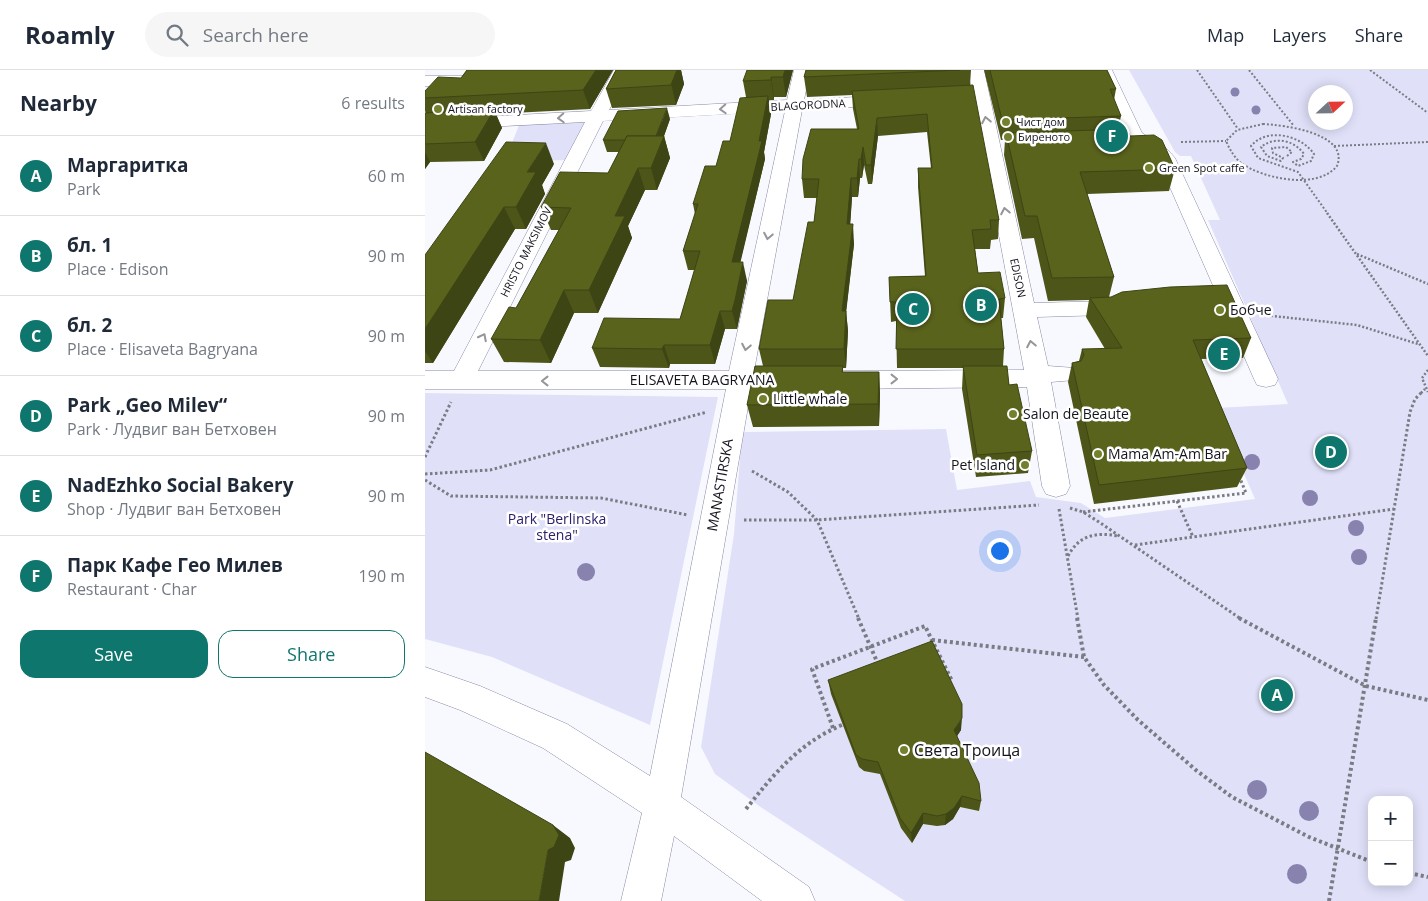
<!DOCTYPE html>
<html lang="en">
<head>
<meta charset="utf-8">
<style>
  :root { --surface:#fff; --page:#f6f6f7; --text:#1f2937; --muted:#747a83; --line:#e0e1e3; --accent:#0f766e }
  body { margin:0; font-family:"Open Sans",sans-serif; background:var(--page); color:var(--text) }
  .controls { position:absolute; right:15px; bottom:15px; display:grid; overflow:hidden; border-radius:10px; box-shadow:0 2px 12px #0003 }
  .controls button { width:45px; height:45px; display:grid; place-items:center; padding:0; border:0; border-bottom:1px solid var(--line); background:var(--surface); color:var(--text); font:25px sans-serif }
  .compass { position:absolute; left:883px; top:15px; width:45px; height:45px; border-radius:50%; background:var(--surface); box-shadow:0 2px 12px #0003; rotate:68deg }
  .you { position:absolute; left:574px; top:480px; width:18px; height:18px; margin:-12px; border:4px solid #fff; border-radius:50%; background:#1a73e8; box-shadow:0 0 0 8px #1a73e833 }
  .badge { display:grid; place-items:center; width:32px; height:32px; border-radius:50%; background:var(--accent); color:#fff; font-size:16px; font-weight:700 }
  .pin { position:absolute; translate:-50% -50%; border:2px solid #fff; box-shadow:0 1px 5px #0006 }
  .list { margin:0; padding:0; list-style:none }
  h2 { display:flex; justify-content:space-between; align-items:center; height:65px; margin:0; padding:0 20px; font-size:21px }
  h2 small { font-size:16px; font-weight:400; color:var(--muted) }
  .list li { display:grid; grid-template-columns:32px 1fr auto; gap:15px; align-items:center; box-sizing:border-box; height:80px; padding:0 20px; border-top:1px solid var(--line) }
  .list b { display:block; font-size:19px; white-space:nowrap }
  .list p { margin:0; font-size:16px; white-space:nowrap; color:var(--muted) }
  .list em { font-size:16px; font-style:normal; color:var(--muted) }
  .actions { display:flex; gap:10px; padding:15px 20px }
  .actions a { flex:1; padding:11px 0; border:1px solid var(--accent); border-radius:15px; text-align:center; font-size:18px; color:var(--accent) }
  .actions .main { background:var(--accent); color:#fff }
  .icon { flex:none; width:28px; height:28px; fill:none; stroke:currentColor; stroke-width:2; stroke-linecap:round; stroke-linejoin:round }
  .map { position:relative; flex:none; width:1003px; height:831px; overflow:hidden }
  header { display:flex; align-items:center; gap:30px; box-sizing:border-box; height:70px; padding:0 25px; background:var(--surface); border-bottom:1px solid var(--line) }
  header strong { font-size:24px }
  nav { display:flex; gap:28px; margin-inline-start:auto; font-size:18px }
  .search { width:350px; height:45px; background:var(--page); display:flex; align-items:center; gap:12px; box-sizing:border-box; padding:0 18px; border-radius:28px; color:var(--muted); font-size:19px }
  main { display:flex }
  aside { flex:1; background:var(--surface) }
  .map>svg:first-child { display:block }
  .green { fill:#e0e1f9; fill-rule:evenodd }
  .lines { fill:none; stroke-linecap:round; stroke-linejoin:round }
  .minor-casing { stroke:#8788a3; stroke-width:1 }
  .path-far3 { stroke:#7b7b84; stroke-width:2; stroke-dasharray:2 2; stroke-linecap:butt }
  .path-far2 { stroke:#7b7b84; stroke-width:2.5; stroke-dasharray:2 2; stroke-linecap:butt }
  .path-far1 { stroke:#7b7b84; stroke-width:3; stroke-dasharray:2.5 2.5; stroke-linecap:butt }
  .path { stroke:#7b7b84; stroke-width:4; stroke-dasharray:3 3; stroke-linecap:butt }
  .minor { fill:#fff; fill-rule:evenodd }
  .tree { fill:#8782ae }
  .wall { fill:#4d5518 }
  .shaded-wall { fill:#3e4514 }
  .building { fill:#59631c; stroke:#3e4514 }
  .oneway { stroke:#95959a }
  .poi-dot { fill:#73802d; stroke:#fff; stroke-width:2 }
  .labels { text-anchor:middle; stroke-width:5; stroke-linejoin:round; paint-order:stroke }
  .far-street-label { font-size:11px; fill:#14141f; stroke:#fff }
  .far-poi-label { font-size:11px; fill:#14141f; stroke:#fff; text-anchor:start }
  .poi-label { font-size:14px; fill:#14141f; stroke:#fff; text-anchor:start }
  .street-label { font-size:14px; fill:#14141f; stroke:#fff }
  .park-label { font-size:14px; fill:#2b206b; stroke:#fff }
  .near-poi-label { font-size:16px; fill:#14141f; stroke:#fff; text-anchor:start }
</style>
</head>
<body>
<header>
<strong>Roamly</strong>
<div class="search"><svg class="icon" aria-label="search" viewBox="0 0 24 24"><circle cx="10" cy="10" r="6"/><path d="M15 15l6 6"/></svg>Search here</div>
<nav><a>Map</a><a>Layers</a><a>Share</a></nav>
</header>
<main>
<aside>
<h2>Nearby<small>6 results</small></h2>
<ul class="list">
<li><span class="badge">A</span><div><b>Маргаритка</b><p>Park</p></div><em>60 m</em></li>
<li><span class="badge">B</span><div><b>бл. 1</b><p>Place · Edison</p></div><em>90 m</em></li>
<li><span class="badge">C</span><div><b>бл. 2</b><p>Place · Elisaveta Bagryana</p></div><em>90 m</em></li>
<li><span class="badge">D</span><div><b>Park „Geo Milev“</b><p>Park · Лудвиг ван Бетховен</p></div><em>90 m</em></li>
<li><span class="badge">E</span><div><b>NadEzhko Social Bakery</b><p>Shop · Лудвиг ван Бетховен</p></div><em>90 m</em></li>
<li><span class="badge">F</span><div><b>Парк Кафе Гео Милев</b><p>Restaurant · Char</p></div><em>190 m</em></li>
</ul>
<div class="actions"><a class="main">Save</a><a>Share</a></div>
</aside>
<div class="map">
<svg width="1003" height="831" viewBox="0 0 1003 831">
  <rect width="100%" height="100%" fill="#f8f9ff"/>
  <!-- green -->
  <g class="green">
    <path d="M704 0H1003V831H480L337 738 290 704 276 677 309 464 317 362 521 359 532 420 605 411 611 427 656 433 680 448 830 429 790 338 863 334 783 150H795L766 86H755L750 82ZM891 22H921V52H891ZM947 730H984V812H947Z"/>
    <polygon points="171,46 148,90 80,91 96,50"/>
    <polygon points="0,323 293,327 225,655 67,587 0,569"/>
  </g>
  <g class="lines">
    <!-- minor casing -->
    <g class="minor-casing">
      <g id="minor">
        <polygon points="102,0 118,0 110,11 90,16 0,16 0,6 90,6 99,4"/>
        <path d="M189 0H205L184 40 362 30 369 0H385L379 30 465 25 471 26 473 30 471 34 465 35 377 40 329 301 341 304 344 310 341 316 326 319 256 727 384 817 390 831H337L249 766 236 831H196L217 743 118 678 35 640 0 627V597L55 616 142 654 225 706 301 319H0V301H29L160 52 0 60V50L166 41ZM360 41 304 301H53L178 51Z"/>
        <polygon points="543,0 559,0 609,233 681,231 689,233 692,238 689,243 681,245 612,247 623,296 650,298 653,304 650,310 626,312 645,416 641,424 631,427 621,424 617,416 602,317 417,319 408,316 405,310 408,304 417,301 599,300 549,31 507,32 505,28 507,24 547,21"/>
        <polygon points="671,0 687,0 717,63 741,78 750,88 853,309 850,315 841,317 832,315 829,309 733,90 709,76 699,64"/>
      </g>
    </g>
    <!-- path-far3 -->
    <g class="path-far3">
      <polyline points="772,0 813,59"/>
      <polyline points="824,0 869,56"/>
      <polyline points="945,0 1003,43"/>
      <path d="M838 54C858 55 925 63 912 96 893 120 838 109 816 93 809 87 805 80 801 71L812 60Z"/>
      <polyline points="756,72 801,71"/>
      <polyline points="909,76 1003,72"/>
      <path d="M862 86 867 82 861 77 847 78 848 83 858 88 856 91 842 86 836 77C850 66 869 70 879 84L876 89 868 92 873 96 886 91 889 84C876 65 842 57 826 76L833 88 873 102 903 144"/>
    </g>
    <!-- path-far2 -->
    <g class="path-far2">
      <polyline points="902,143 1003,286"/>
      <polyline points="932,184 1003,214"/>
      <polyline points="838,245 932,255 993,274"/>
      <polyline points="1003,300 997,308 1003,322"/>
      <polyline points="996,323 1000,319"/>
    </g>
    <!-- path-far1 -->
    <g class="path-far1">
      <polyline points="0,387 26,332"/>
      <polyline points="327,401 363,422 392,450 434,549"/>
      <polyline points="0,404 65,400 282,342"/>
      <polyline points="0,410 26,426 176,428 263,445"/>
      <polyline points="752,431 768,467"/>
      <polyline points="645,438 658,442 674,452 816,549"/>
      <polyline points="634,439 653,549"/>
      <polyline points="658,442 821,423 814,406"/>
      <polyline points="319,450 392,450 614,435"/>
      <polyline points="710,475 969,439"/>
      <path d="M643 486C654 465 671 462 693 466"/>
      <polyline points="951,549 985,342 990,329 997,322"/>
    </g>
    <!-- path -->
    <g class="path">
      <polyline points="433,548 453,594"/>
      <polyline points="652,548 659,587 679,615 713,650 772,701 807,727 884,767 947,792"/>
      <polyline points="814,548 941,616 1003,630"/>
      <polyline points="507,570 659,587"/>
      <polyline points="408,658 387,599 500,556 527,611 524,612"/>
      <path d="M321 739C349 704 374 673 417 655"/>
      <polyline points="984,803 1003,807"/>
      <polyline points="904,831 951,548"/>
    </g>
    <!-- minor -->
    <use href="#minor" class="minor"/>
  </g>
  <!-- trees -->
  <g class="tree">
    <circle cx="810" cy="22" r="4.5"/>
    <circle cx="831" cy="40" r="4.5"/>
    <circle cx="827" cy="392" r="8"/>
    <circle cx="885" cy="428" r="8"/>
    <circle cx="931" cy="458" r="8"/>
    <circle cx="934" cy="487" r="8"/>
    <circle cx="161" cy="502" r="9"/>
    <circle cx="832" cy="720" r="10"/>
    <circle cx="884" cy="741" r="10"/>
    <circle cx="872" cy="804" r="10"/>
  </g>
  <!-- wall -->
  <g class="wall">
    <polygon points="42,0 188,0 165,39 71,44 77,58 59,91 5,92 0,99 0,43 1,43 0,41 0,21 36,8"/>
    <polygon points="191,0 256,0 259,14 251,35 187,38 181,19"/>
    <polygon points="368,0 361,27 349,27 349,30 344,30 346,44 339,82 340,89 315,192 322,211 312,259 300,259 290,294 245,294 244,298 175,297 167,278 255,249 270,200 263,200 258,181 270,144 268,134 291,96 305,71 321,27 318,11"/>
    <polygon points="381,0 546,0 545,15 574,150 573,169 566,170 565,179 550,179 553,203 580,228 578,248 576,248 579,279 578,296 607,381 603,403 551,407 537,319 538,298 472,298 471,251 466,252 464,207 500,206 493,117 493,98 506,98 502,62 453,66 447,114 443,114 439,95 437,108 435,108 433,127 427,127 425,154 429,174 421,241 423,261 421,298 418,298 418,302 454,302 455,325 454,356 328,357 322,335 338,296 334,279 368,230 389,152 392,128 379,128 377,109 432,59 428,39 427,25 382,27 379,7"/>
    <polygon points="559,0 682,0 691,19 689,30 696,46 693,59 705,66 750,99 744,121 662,124 689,207 684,227 826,268 818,288 776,289 822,398 812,417 669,434 643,312 647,293 654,291 657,279 680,279 661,247 664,230 623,231 609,168 597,169 579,85 580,70 576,70"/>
    <polygon points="245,49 239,66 245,88 232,120 220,120 203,156 207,168 173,243 149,243 126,293 79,292 66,269 91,238 134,160 126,160 116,137 183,103 194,82 182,82 178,70"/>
    <polygon points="129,94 117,115 120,124 101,159 90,159 8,293 0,293 0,185"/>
    <polygon points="403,610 536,660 532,666 556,731 554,741 535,737 528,749 520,755 512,756 498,754 487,773 476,758 455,704 439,701 434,697 406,624"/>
  </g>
  <!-- shaded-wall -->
  <g class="shaded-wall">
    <polygon points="171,0 188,0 165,39 158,20"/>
    <polygon points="243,0 256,0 259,14 251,35"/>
    <polygon points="360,0 368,0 361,27 358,7"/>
    <polygon points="346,7 349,27 349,30 346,10"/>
    <polygon points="343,26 346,44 339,82 340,89 311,211 307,192 334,71"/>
    <polygon points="242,38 245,49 235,77 239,66 245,88 232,120 226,98 230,70"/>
    <polygon points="69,40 77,58 59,91 50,72"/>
    <polygon points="452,48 453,66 447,114 446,95"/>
    <polygon points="121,73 129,94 117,115 120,124 101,159 91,137 102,102"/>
    <polygon points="438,77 439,95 437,108 436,89"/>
    <polygon points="0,82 5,92 0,99"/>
    <polygon points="434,89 435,108 433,127 432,108"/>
    <polygon points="213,98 220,120 203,156 207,168 173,243 164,220 190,146"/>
    <polygon points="426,108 427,127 424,174 422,154"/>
    <polygon points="79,137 90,159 8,293 0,281 0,259"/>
    <polygon points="428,154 429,174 419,261 417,241"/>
    <polygon points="318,192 322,211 312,259 307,241"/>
    <polygon points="139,220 149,243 126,293 115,270"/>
    <polygon points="295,241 300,259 290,294 285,275"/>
    <polygon points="421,241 423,261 421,298 419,279"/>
    <polygon points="239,275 245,294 244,298 237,279"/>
    <polygon points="454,302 455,325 454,356 453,334"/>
    <polygon points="537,648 536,660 528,672 529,660"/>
    <polygon points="537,726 535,737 528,749 520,755 521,744"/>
    <polygon points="498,743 498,754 487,773 486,763"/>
    <polygon points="128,755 145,768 150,778 146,790 140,792 134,831 114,831 123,780"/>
  </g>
  <!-- building -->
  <g class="building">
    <polygon points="42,0 171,0 158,20 0,28 0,21 13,7 36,8"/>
    <polygon points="191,0 252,0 246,15 181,19"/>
    <polygon points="322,0 360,0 358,7 346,7 346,10 318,11"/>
    <polygon points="381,0 535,0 379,7"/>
    <polygon points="565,0 682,0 691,19 685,19 696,46 577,50"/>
    <polygon points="548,15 574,150 565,150 566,159 547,160 553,203 575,202 580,228 574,229 579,279 471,279 472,232 465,232 464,207 501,206 493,98 507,98 502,44 452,48 446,95 441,95 438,77 436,89 434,89 432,108 426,108 422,154 428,154 417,241 421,241 419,279 334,279 343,230 368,230 383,152 389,152 394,109 377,109 378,89 386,59 434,59 427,21"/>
    <polygon points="343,26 334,71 337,71 307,192 318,192 310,230 307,241 295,241 285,275 239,275 237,279 167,278 179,248 255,249 275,181 258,181 273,134 268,134 280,96 291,96 298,71 305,71 315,28"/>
    <polygon points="242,38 231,66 202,66 200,70 178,70 193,41"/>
    <polygon points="69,40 50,72 0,74 0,43"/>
    <polygon points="702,59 705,66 729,65 737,70 750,99 655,102 689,207 627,208 612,146 600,146 581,63"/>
    <polygon points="202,66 239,66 226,98 213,98 190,146 200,146 164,220 139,220 115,270 66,269 84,237 91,238 146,138 116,137 135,102 183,103"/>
    <polygon points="81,72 121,73 102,102 111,102 91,137 79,137 0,259 0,185"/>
    <polygon points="802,215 826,268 768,270 822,398 674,415 647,293 656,291 659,285 657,279 697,278 665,228 686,227 697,222 745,217"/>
    <polygon points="330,296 418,296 417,302 454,302 453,334 322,335"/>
    <polygon points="538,296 582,296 584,315 592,314 607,381 552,385"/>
    <polygon points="507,571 537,634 537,648 529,660 554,713 556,731 537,726 529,738 521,744 512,746 498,743 486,763 475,748 453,692 437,689 431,685 403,610"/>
    <polygon points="0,682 128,755 134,765 129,777 123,780 114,831 0,831"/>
  </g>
  <!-- one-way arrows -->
  <defs><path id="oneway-chevron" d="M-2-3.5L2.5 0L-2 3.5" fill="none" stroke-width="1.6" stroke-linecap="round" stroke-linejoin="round" transform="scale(1.25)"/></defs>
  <g class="oneway">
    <use href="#oneway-chevron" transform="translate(298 39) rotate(177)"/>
    <use href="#oneway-chevron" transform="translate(136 48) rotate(177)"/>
    <use href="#oneway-chevron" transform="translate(561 50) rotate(-101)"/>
    <use href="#oneway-chevron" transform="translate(580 141) rotate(-101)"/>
    <use href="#oneway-chevron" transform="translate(343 166) rotate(101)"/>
    <use href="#oneway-chevron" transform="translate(58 267) rotate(-63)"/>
    <use href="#oneway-chevron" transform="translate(606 274) rotate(-101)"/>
    <use href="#oneway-chevron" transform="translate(321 277) rotate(101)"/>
    <use href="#oneway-chevron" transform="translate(469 309)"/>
    <use href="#oneway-chevron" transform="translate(120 311) rotate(180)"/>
  </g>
  <!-- markers -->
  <g class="poi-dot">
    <circle cx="13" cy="39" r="5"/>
    <circle cx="581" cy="52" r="5"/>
    <circle cx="583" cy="67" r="5"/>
    <circle cx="724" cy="98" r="5"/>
    <circle cx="795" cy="240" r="5"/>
    <circle cx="338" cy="329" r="5"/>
    <circle cx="588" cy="344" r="5"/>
    <circle cx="673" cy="384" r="5"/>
    <circle cx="600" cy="395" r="5"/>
    <circle cx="479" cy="680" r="5"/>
  </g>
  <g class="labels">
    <!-- far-street labels -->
    <g class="far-street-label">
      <text transform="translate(383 35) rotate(-3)" y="4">BLAGORODNA</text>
      <text transform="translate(101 182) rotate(-63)" y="4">HRISTO MAKSIMOV</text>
      <text transform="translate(593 208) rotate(78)" y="4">EDISON</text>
    </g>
    <!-- far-poi labels -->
    <g class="far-poi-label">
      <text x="23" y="43">Artisan factory</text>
      <text x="591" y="56">Чист дом</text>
      <text x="593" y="71">Биреното</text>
      <text x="734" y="102">Green Spot caffe</text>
    </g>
    <!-- poi labels -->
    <g class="poi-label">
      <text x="805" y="245">Бобче</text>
      <text x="348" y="334">Little whale</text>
      <text x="598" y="349">Salon de Beaute</text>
      <text x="683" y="389">Mama Am-Am Bar</text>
      <text x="590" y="400" text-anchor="end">Pet Island</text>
    </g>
    <!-- street labels -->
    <g class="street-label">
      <text x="277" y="315">ELISAVETA BAGRYANA</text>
      <text transform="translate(295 415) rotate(-80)" y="5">MANASTIRSKA</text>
    </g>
    <!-- park labels -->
    <g class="park-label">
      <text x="132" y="454">Park "Berlinska<tspan x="132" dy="16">stena"</tspan></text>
    </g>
    <!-- near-poi labels -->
    <g class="near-poi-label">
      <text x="489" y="686">Света Троица</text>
    </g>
  </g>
</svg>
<div class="controls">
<button>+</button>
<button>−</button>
</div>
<svg class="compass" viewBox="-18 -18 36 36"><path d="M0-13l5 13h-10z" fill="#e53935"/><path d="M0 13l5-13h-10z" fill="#747a83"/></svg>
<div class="you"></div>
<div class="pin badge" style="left:852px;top:625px">A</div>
<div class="pin badge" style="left:556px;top:235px">B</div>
<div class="pin badge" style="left:488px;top:239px">C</div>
<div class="pin badge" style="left:906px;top:382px">D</div>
<div class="pin badge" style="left:799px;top:284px">E</div>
<div class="pin badge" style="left:687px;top:66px">F</div>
</div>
</main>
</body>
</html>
